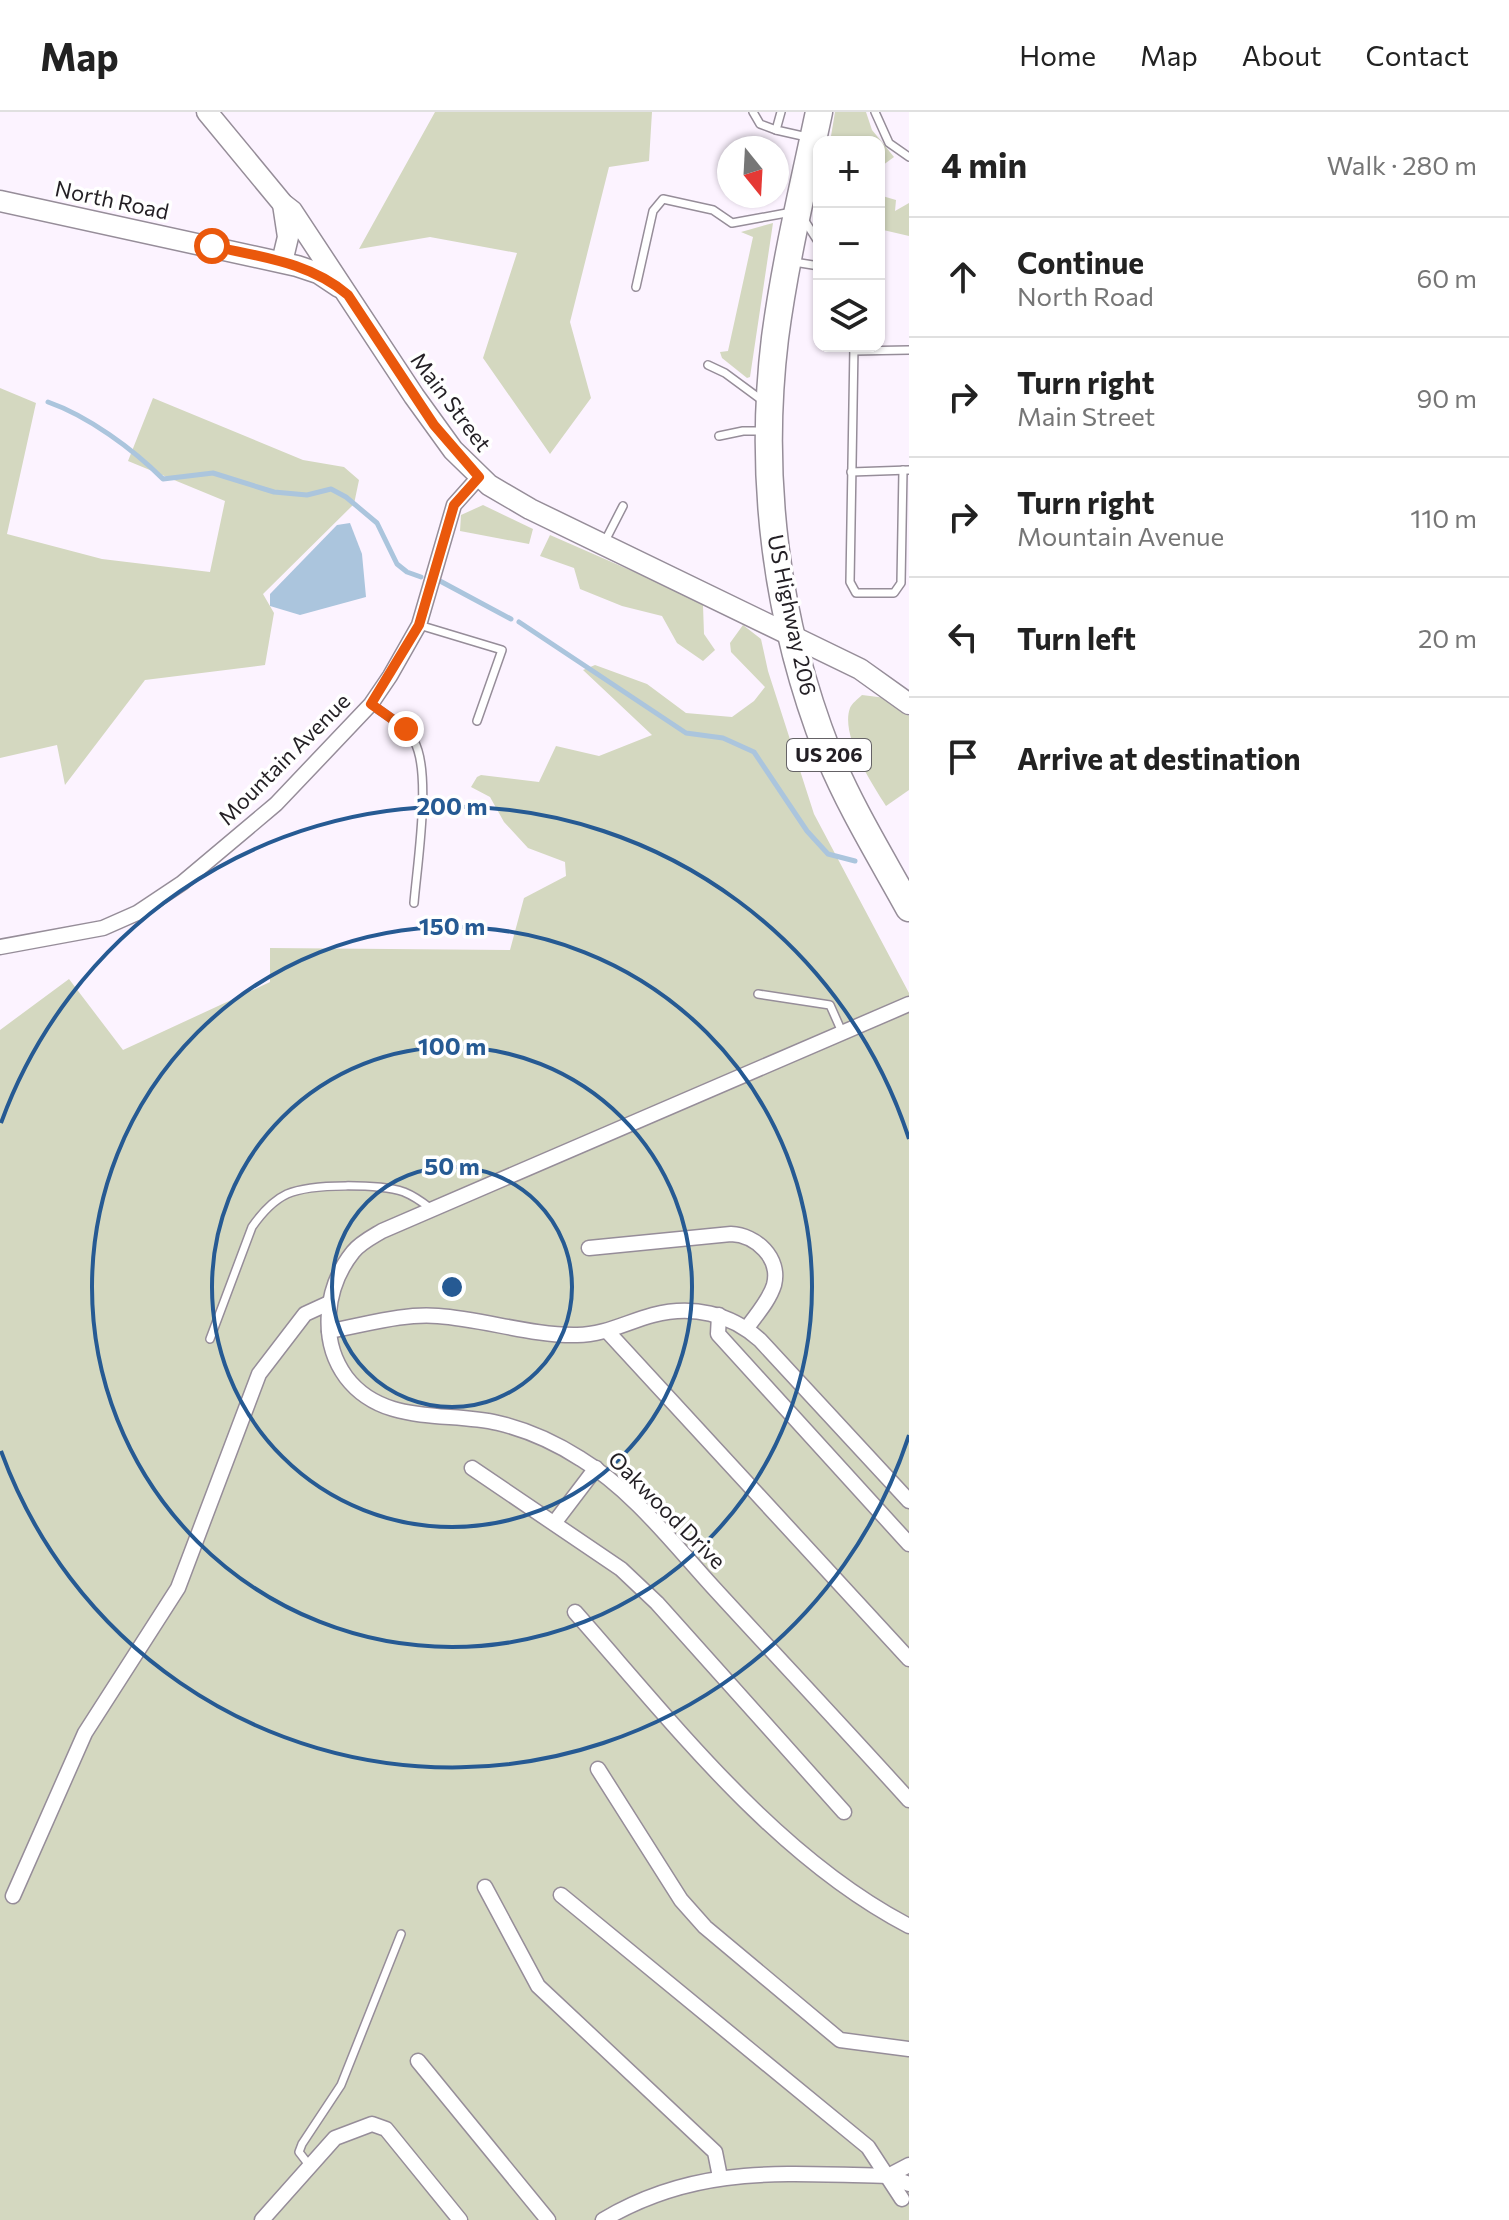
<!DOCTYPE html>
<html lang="en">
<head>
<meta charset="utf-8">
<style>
  :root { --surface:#fff; --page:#f2f2f2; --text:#222; --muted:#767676; --line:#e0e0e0 }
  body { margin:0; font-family:Commissioner,sans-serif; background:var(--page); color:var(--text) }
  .controls { position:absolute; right:24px; top:24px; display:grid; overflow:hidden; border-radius:16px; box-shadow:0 2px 6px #0004 }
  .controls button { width:72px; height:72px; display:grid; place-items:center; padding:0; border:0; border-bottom:2px solid var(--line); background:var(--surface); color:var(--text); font:40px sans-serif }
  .compass { position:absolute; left:717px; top:24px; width:72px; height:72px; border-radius:50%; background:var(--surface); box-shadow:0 2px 6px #0004; rotate:162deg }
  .stop { position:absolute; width:24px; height:24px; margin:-18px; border:6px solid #ea580c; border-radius:50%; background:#fff }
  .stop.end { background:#ea580c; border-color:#fff; box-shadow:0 2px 8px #0008 }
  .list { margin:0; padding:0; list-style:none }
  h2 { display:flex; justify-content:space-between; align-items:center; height:104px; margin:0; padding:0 32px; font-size:34px }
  h2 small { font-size:26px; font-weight:400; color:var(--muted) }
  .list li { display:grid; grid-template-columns:52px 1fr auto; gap:24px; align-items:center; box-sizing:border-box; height:120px; padding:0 32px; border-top:2px solid var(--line) }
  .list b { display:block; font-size:30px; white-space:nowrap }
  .list p { margin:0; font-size:26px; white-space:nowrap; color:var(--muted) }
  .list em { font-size:26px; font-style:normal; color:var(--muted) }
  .icon { flex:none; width:44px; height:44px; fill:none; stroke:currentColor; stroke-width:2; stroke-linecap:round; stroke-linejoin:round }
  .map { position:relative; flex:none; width:909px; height:2108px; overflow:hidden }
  header { display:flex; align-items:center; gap:48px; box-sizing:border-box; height:112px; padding:0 40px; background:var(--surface); border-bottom:2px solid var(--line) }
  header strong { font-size:38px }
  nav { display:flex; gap:44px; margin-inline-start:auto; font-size:28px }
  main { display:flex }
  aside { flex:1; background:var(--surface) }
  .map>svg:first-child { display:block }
  .green { fill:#d4d8c0 }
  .water { fill:#abc5dd }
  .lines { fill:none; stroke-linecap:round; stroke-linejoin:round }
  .stream { stroke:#abc5dd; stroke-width:5 }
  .lane-casing { stroke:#968d99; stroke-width:10 }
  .street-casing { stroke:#968d99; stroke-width:17 }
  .secondary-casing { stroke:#968d99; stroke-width:23 }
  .highway-casing { stroke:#968d99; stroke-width:29 }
  .lane { stroke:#fff; stroke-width:7 }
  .street { stroke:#fff; stroke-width:14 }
  .secondary { stroke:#fff; stroke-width:20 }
  .highway { stroke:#fff; stroke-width:26 }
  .route { stroke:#ea580c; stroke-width:10 }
  .ring { fill:none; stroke:#265a93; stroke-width:4 }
  .labels { text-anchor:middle; stroke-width:7; stroke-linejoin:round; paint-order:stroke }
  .shield { fill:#fff; stroke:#656266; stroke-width:2 }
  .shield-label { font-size:20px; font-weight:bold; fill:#231f24 }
  .street-label { font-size:22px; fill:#231f24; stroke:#fff }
  .centre { fill:#265a93; stroke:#fff; stroke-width:4 }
  .ring-label { font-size:24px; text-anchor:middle; font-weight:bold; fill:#265a93; stroke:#fff; stroke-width:7; stroke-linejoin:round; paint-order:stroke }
</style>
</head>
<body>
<header>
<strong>Map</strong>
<nav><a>Home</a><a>Map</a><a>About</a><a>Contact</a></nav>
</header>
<main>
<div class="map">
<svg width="909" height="2108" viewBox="0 0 909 2108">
  <rect width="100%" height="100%" fill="#fcf3ff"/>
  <!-- green -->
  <g class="green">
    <polygon points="435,0 652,0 649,49 609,55 570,210 591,286 550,342 483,246 517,141 430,125 359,137"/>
    <polygon points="835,0 866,0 872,18 894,45 879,56 879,30 830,30"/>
    <polygon points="879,83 896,88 895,99 909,91 909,124 879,117"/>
    <polygon points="773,111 750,265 747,266 722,246 720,240 728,239 753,125 741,120"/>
    <polygon points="0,276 36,291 7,422 102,447 210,460 225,389 128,349 153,286 303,348 344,355 359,368 354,392 263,482 274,501 265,553 145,568 65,673 57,633 0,646"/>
    <polygon points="483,393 533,417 529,432 460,419 461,403"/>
    <polygon points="550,423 671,476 703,493 704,522 715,538 703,549 677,531 662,504 622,494 580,477 574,456 540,444"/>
    <polygon points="743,513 761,527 768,559 814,702 909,881 909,2108 0,2108 0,918 69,867 123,938 270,870 270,836 510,838 524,786 566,764 565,750 528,736 504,710 490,685 471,675 477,665 481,663 539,670 556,634 599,644 652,623 583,558 595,553 647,572 686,601 732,605 754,589 765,575 731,540 730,531"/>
    <path d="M862 583 886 586 909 604V678L886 694C872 672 840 623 850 596 852 591 858 587 862 583Z"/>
  </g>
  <!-- water -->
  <polygon class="water" points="350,411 362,442 366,485 300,503 270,494 270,482 337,413"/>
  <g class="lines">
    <!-- stream -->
    <g class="stream">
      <path d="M48 290C88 304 133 337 163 367L213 361 274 380 307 383 331 377 346 385 377 411 397 452 407 460 421 465"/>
      <polyline points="440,469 511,507"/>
      <polyline points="519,510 686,621 723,626 754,640 807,719 828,742 855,749"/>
    </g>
    <!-- lane casing -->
    <g class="lane-casing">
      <g id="lane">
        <polyline points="753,0 760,12 776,18"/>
        <polyline points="781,0 776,18 807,25"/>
        <polyline points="875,0 889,31 909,45"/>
        <polyline points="803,106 819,131"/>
        <polyline points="794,150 819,154"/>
        <polyline points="636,175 653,99 663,87 713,98 732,111 792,100"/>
        <polyline points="854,234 850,470 856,481 894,481 901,471 903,358"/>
        <polyline points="854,239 909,238"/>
        <polyline points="708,253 725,261 763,289"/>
        <polyline points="719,324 743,319 762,319"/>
        <polyline points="851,360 909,358"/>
        <polyline points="604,431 623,394"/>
        <polyline points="419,513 502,538 477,609"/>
        <path d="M371 592C385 603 405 613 414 629 432 660 417 753 414 791"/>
        <polyline points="758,882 830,893 842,920"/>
        <path d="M210 1227 252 1115C261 1102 272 1089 287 1082 312 1071 379 1072 404 1080 414 1084 421 1089 430 1096"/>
        <polyline points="309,2053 299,2040 302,2032 341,1973 401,1822"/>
      </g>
    </g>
    <!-- street casing -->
    <g class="street-casing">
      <g id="street">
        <polyline points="0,835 103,816 137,801 182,771 276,692 371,592 390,564 419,513 454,393 479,365"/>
        <path d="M909 892 382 1119C372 1125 360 1131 353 1140 325 1175 319 1228 346 1265 383 1314 446 1299 498 1311 528 1318 556 1331 581 1347 632 1378 672 1430 712 1474 777 1545 844 1616 909 1688"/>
        <path d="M589 1136 731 1122C756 1123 781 1146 774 1173 769 1189 756 1203 747 1216"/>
        <polyline points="719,1203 718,1222 909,1432"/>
        <path d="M329 1219C365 1213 402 1201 438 1204 483 1207 533 1224 577 1223 604 1223 627 1210 653 1203 692 1193 730 1201 760 1228L909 1389"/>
        <polyline points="607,1219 909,1547"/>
        <polyline points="472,1356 621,1457 657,1491 844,1700"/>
        <polyline points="555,1410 596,1356"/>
        <path d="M575 1500C673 1611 776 1745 909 1814"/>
        <polyline points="598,1657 681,1788 705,1815 840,1928 909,1937"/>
        <polyline points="485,1775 538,1874 715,2040 720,2065"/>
        <polyline points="561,1783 868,2035 902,2087"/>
        <polyline points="13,1784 85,1621 178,1476 259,1262 305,1202 329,1191"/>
        <polyline points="418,1949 548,2108"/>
        <polyline points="888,2064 909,2053"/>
        <polyline points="262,2108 335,2026 372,2012 386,2017 460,2108"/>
        <path d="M603 2108C697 2052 784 2062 888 2064L909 2072"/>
      </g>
    </g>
    <!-- secondary casing -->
    <g class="secondary-casing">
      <g id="secondary">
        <polyline points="207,0 283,92 292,99 414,284 453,338 489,373 530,397 860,557 909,592"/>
        <polyline points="0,89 297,154 318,161 339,175"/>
        <polyline points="282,150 288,125 283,92"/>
      </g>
    </g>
    <!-- highway casing -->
    <g class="highway-casing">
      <path id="highway" d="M819 0C803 75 785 150 775 226 758 366 776 509 828 641 850 695 881 745 909 796"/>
    </g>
    <!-- lane -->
    <use href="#lane" class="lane"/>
    <!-- street -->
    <use href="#street" class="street"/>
    <!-- secondary -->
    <use href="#secondary" class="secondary"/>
    <!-- highway -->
    <use href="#highway" class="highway"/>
  </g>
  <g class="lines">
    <!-- route -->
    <path class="route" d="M212 134C260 145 310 150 348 183L434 313 479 365 454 393 419 513 371 592 406 617"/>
  </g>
  <!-- distance rings -->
  <g class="ring">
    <circle cx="452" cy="1175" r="120"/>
    <circle cx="452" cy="1175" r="240"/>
    <circle cx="452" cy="1175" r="360"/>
    <path d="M909 1323A480 480 0 0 1 1 1339M1 1011A480 480 0 0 1 909 1027"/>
  </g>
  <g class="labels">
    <!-- shield labels -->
    <rect class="shield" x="787" y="627" width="84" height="32" rx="6"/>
    <g class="shield-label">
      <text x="829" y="650">US 206</text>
    </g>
    <!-- street labels -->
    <g class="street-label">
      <text transform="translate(112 88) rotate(12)" y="8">North Road</text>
      <text transform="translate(451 290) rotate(53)" y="8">Main Street</text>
      <text transform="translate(792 503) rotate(78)" y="8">US Highway 206</text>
      <text transform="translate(284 647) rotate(-45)" y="8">Mountain Avenue</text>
      <text transform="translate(667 1398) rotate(45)" y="8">Oakwood Drive</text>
    </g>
  </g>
  <circle cx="452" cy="1175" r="12" class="centre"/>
  <g class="ring-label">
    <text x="452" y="703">200 m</text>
    <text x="452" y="823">150 m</text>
    <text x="452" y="943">100 m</text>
    <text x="452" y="1063">50 m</text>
  </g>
</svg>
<div class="controls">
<button>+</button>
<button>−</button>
<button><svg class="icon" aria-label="layers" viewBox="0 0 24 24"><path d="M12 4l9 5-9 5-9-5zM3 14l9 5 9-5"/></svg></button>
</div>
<svg class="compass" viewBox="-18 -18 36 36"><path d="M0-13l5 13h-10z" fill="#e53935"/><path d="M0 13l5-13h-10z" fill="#767676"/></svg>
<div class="stop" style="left:212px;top:134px"></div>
<div class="stop end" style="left:406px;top:617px"></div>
</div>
<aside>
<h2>4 min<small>Walk · 280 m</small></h2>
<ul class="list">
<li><svg class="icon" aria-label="ahead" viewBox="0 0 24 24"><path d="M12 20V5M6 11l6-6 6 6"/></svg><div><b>Continue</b><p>North Road</p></div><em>60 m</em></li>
<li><svg class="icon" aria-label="right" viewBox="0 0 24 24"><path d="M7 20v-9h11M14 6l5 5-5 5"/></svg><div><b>Turn right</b><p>Main Street</p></div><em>90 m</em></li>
<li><svg class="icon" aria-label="right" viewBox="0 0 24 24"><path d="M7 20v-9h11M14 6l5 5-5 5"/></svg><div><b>Turn right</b><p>Mountain Avenue</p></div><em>110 m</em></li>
<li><svg class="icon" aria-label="left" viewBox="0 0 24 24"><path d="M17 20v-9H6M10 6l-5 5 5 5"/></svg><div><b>Turn left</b></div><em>20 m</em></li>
<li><svg class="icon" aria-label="arrive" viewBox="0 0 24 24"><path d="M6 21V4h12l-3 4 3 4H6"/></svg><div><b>Arrive at destination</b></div></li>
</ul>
</aside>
</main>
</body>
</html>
